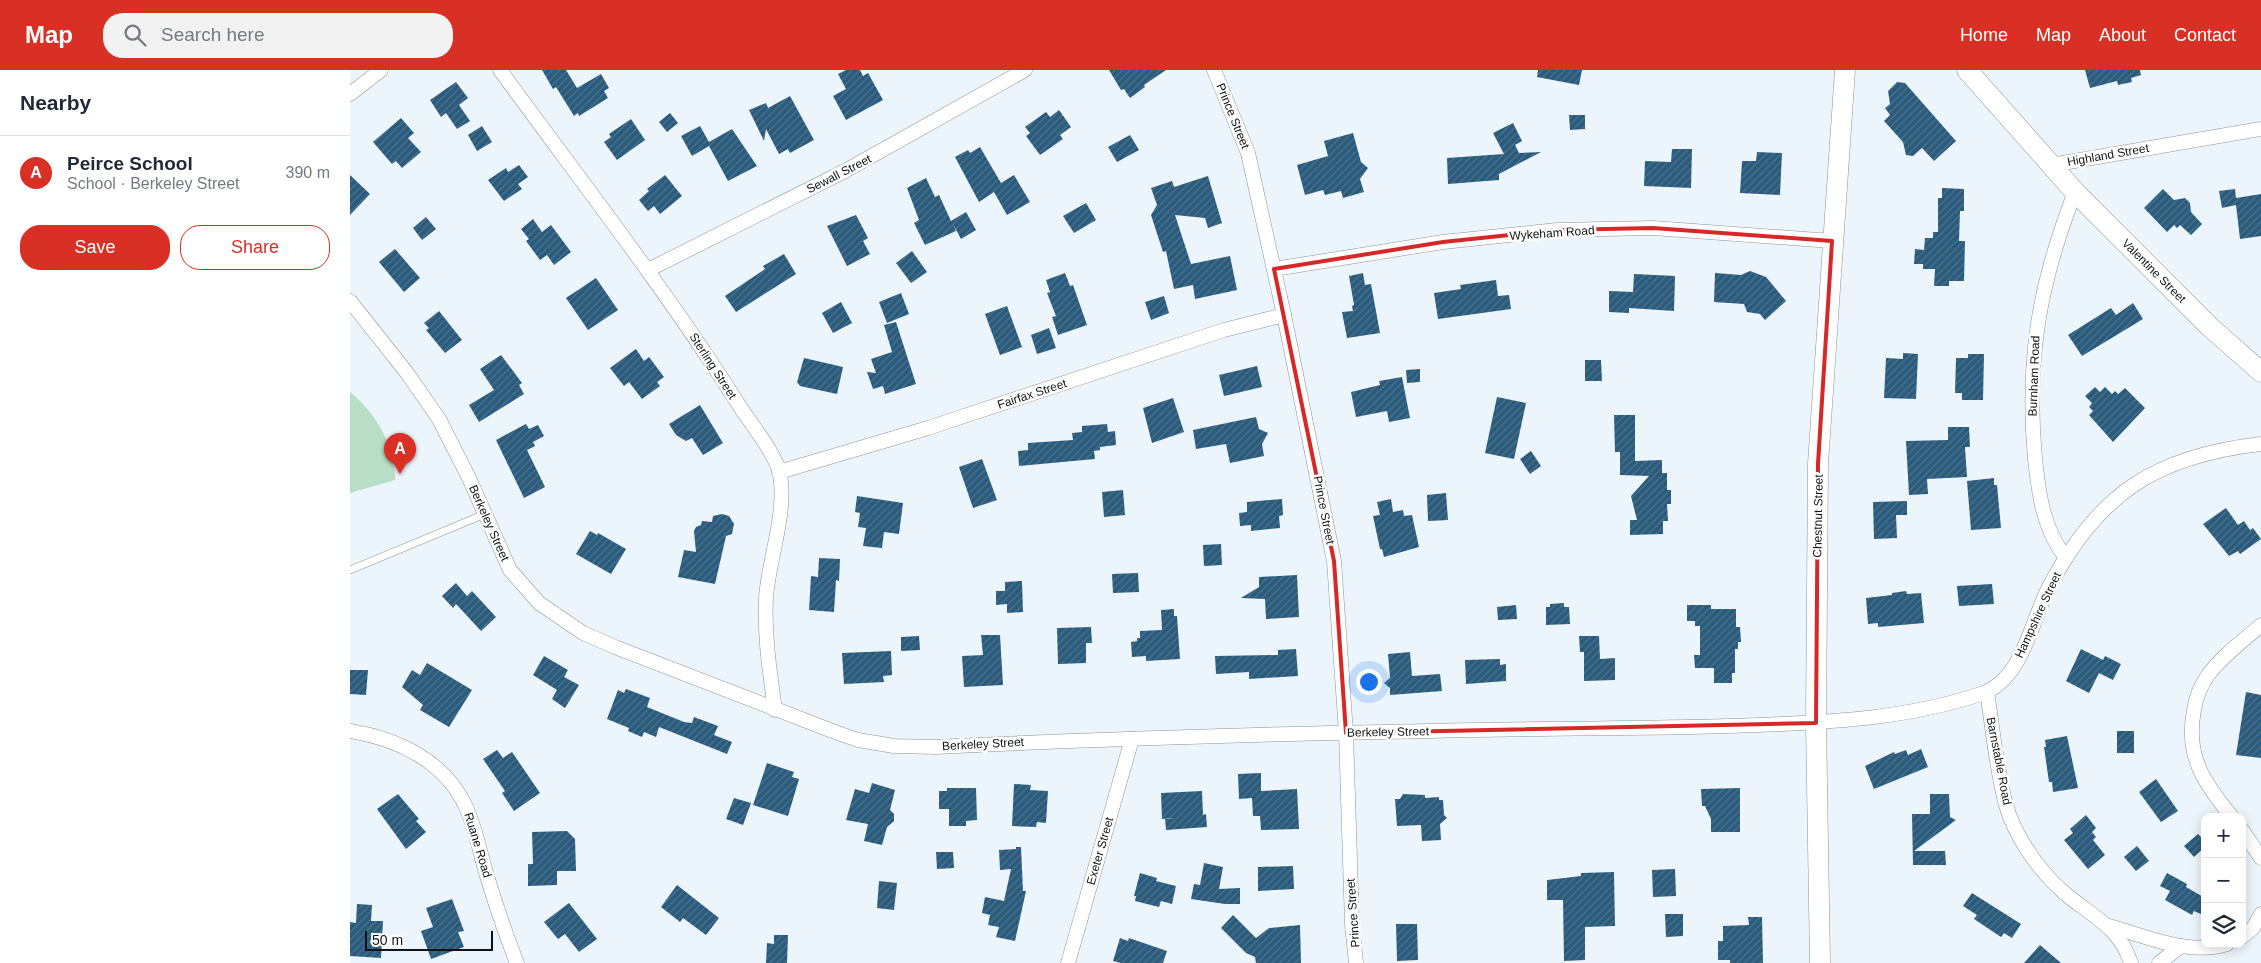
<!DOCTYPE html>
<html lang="en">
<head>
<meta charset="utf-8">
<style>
  :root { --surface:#fff; --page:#f2f2f3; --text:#1f2937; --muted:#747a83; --line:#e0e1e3; --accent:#d93025 }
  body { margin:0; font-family:Arial,sans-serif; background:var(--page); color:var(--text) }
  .controls { position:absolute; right:15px; bottom:15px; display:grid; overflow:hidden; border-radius:10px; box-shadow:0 2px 12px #0003 }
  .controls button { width:45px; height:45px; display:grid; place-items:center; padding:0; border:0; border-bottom:1px solid var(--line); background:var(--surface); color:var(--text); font:25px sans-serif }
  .scale { position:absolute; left:15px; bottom:12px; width:128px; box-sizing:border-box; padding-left:5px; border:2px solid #101315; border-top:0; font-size:14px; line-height:18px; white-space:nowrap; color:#101315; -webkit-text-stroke:4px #fff; paint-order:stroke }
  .you { position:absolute; left:1018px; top:611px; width:18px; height:18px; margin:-12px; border:4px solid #fff; border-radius:50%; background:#1a73e8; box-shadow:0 0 0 8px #1a73e833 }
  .badge { display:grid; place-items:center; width:32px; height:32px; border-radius:50%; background:var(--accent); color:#fff; font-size:16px; font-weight:700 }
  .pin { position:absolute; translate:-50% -41px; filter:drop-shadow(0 1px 2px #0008) }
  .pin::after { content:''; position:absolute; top:26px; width:18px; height:15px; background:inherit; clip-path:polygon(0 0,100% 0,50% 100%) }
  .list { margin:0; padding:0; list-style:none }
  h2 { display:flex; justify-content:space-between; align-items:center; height:65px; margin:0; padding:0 20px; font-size:21px }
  h2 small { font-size:16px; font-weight:400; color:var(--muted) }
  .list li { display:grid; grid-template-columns:32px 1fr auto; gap:15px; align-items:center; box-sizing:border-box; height:75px; padding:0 20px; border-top:1px solid var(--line) }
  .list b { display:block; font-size:19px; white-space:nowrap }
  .list p { margin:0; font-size:16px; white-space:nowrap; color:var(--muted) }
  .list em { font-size:16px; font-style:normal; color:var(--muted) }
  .actions { display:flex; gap:10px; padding:15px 20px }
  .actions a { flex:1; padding:11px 0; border:1px solid var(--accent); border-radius:20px; text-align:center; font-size:18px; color:var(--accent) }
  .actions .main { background:var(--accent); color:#fff }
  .icon { flex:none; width:28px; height:28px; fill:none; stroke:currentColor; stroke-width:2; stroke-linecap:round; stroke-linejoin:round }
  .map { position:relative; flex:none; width:1911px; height:893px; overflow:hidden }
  header { display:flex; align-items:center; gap:30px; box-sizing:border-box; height:70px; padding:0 25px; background:var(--accent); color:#fff }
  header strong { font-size:24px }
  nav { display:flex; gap:28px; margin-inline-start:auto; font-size:18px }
  .search { width:350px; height:45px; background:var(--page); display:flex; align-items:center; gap:12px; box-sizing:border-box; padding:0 18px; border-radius:20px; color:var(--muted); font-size:19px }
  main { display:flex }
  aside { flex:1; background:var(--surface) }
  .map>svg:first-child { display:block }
  .pitch { fill:#b8dec7 }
  .building { fill:url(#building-hatch) }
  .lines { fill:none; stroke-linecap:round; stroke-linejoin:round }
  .lane-casing { stroke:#8b9399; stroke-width:8 }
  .street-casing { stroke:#8b9399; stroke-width:15 }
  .secondary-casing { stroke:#8b9399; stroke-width:21 }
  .lane { stroke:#fff; stroke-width:7 }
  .street { stroke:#fff; stroke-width:14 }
  .secondary { stroke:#fff; stroke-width:20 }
  .marked { fill:none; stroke:#d62828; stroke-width:4; stroke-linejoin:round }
  .labels { text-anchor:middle; stroke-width:5; stroke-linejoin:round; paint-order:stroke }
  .street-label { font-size:12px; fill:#101315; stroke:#fff }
</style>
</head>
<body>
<header>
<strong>Map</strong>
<div class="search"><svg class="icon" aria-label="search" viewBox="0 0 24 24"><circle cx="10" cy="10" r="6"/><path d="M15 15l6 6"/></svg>Search here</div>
<nav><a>Home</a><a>Map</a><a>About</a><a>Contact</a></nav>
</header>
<main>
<aside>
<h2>Nearby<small></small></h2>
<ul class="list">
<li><span class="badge">A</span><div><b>Peirce School</b><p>School · Berkeley Street</p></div><em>390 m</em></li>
</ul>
<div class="actions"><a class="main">Save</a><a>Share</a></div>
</aside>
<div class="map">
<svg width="1911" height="893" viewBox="0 0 1911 893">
  <defs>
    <pattern id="building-hatch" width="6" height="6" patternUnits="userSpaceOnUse" patternTransform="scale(1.25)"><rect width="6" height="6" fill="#2a5b7c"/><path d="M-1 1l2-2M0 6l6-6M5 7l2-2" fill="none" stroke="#4d728b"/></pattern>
  </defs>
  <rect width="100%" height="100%" fill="#edf5fc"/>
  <!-- pitch -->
  <path class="pitch" d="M0 322C26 343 45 376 45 410L0 423Z"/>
  <!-- building -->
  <g class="building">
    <polygon points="192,0 216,0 227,18 251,4 259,18 254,21 258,28 229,46 228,43 224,46 206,17 203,19"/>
    <polygon points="496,0 510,0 513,6 518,3 533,30 496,50 483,26 496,19 488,4"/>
    <polygon points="759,0 816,0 794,15 795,17 780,28 774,19 771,20"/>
    <polygon points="1188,0 1232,0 1229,15 1187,7"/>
    <polygon points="1735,0 1790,0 1791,5 1781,8 1782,12 1768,15 1767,11 1740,18"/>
    <polygon points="106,12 118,28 109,35 120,51 107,59 96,43 91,47 80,30"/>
    <polygon points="1547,12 1555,13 1606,71 1584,91 1572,78 1563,86 1556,85 1553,72 1534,51 1540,45 1535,38 1540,34 1538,21"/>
    <polygon points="440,26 464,70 440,83 438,79 429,84 416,59 414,71 399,40 416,33 418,38"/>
    <polygon points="709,40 721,57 710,65 713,69 690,85 676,66 680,63 675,57 696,42 700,47"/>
    <polygon points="320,43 328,53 317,62 309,52"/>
    <polygon points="1219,45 1235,45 1235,59 1220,60"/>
    <polygon points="51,48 64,63 58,68 71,82 52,98 46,91 42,94 23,72"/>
    <polygon points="281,49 295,70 267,90 254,72 261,67 259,64"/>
    <polygon points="1163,53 1172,71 1165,75 1169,83 1191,82 1149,104 1149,110 1098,114 1097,88 1154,84 1143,63"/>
    <polygon points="132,56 142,72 127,81 118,65"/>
    <polygon points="350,56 359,72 382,59 407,96 378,111 359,76 342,86 331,66"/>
    <polygon points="1003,63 1011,92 1018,98 1010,109 1014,122 993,128 991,121 975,125 973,120 955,125 947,95 978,86 974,71"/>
    <polygon points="780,65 789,80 767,92 758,77"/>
    <polygon points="630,77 651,113 664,105 680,132 657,145 644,122 629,132 605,87 618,80 620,83"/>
    <polygon points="1322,79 1342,79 1341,118 1294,116 1295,91 1321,92"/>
    <polygon points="1407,82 1432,83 1430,125 1390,123 1392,91 1406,91"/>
    <polygon points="169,95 178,107 168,114 172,119 154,131 138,110 156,98 158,102"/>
    <polygon points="0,105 20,124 0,145"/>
    <polygon points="315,105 332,126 310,144 304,136 298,141 289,130 299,121 297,119"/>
    <polygon points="858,106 872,153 858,158 855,148 825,145 841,194 880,186 887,220 845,229 843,215 824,219 816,181 813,182 801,145 807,135 801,118 822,111 824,117"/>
    <polygon points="576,108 585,127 589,125 601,151 616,142 626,160 611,169 603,154 606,161 575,175 564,153 569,150 557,118"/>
    <polygon points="1592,118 1614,119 1614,141 1610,141 1609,171 1615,171 1614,211 1599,211 1599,216 1584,216 1585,199 1573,199 1573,194 1564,194 1565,179 1574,180 1575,168 1583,168 1583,162 1588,162 1588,128 1592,128"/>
    <polygon points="1813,119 1824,130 1835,128 1840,133 1841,142 1852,154 1841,165 1830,155 1827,158 1824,155 1817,162 1794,138"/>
    <polygon points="1885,119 1886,128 1911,124 1911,166 1890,169 1886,135 1872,138 1869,121"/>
    <polygon points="736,133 746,150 724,163 713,146"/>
    <polygon points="506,145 518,168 513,171 520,184 497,196 477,156"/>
    <polygon points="76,147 86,159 72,170 63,158"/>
    <polygon points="183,149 192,162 201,155 221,182 204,195 197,185 190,190 176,171 179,169 171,159"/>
    <polygon points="45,179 70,208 54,222 29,192"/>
    <polygon points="562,181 577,202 561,213 546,193"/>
    <polygon points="434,184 446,204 386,242 375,226 415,199 413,196"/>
    <polygon points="1400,201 1416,207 1436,231 1415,250 1410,244 1397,242 1394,234 1364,232 1365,203 1391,205"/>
    <polygon points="715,203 720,216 723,215 737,255 708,265 702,247 706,246 697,223 700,222 696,210"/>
    <polygon points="1013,203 1015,215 1021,214 1030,263 997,268 992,242 1003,241 1002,236 1004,235 999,206"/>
    <polygon points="1284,204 1325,206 1324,241 1279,238 1279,243 1259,242 1259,221 1283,222"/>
    <polygon points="246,208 268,240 238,260 216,228"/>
    <polygon points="1146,210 1148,226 1159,225 1161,239 1088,249 1084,223 1111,219 1110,215"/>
    <polygon points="551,223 559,244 537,253 529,232"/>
    <polygon points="814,226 819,243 801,250 795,232"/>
    <polygon points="491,232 502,253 483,263 472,243"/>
    <polygon points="1783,233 1793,249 1732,286 1718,265 1761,238 1766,245"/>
    <polygon points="657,236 672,277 650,285 635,244"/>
    <polygon points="89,241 112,270 95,283 76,260 79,258 74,253"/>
    <polygon points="546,252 566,314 535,324 533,316 523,319 517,302 526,303 521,289 542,282 534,255"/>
    <polygon points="699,258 706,278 687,284 681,265"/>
    <polygon points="286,279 294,291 299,287 314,307 307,312 310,316 292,329 279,312 274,316 260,298"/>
    <polygon points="1553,283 1568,284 1566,329 1534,328 1536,288 1553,289"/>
    <polygon points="1618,284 1634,284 1633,330 1612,330 1612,323 1605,323 1606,288 1618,288"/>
    <polygon points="151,285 172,313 169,315 174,324 129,352 119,335 144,320 130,299"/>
    <polygon points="454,288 493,297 487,324 450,316 447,312"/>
    <polygon points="1235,290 1251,290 1252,311 1235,311"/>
    <polygon points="907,296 912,317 874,326 869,305"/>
    <polygon points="1070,299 1070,312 1057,313 1056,300"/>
    <polygon points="1052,307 1060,348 1039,352 1037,341 1006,347 1001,322 1030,315 1029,311"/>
    <polygon points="1745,317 1750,322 1755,317 1762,324 1765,321 1768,324 1775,318 1795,338 1763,372 1739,345 1743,341 1739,337 1742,333 1735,326"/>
    <polygon points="1147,327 1176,333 1164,389 1135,383"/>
    <polygon points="823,328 834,362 802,373 793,338"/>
    <polygon points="350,335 373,373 353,385 342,368 336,371 326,365 319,354"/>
    <polygon points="1264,345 1285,345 1285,391 1312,390 1312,403 1317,403 1317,420 1321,420 1321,434 1317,434 1318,451 1313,451 1313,464 1280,465 1280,450 1287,450 1281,426 1299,406 1270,405 1270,382 1265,382"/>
    <polygon points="906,347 909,359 918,363 912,374 914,386 880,393 876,374 846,379 843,360"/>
    <polygon points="176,354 179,359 188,355 194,366 183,372 185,376 177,380 195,417 174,428 146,370"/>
    <polygon points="757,354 758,362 765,361 766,375 750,377 750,380 744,381 745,389 669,396 668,381 678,380 678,373 723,370 722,363 732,362 732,356"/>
    <polygon points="1598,357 1619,357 1620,377 1615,377 1617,407 1577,409 1578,424 1559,425 1556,371 1598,370"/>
    <polygon points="1181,381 1191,396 1180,404 1170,389"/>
    <polygon points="632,389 647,430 623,438 609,397"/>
    <polygon points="1644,408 1644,415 1647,415 1651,458 1621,460 1617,411"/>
    <polygon points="773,420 775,445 754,447 752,422"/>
    <polygon points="1096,423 1098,450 1078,451 1077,425"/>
    <polygon points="507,426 553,433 549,464 534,462 532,478 513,476 516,458 508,457 510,443 505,442"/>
    <polygon points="932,429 933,445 929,446 930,458 901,461 901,455 890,456 889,443 897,442 897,432"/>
    <polygon points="1041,429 1043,442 1053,440 1054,446 1062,445 1069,477 1034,487 1032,479 1030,479 1023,446 1030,445 1027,432"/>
    <polygon points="1557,431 1557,445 1546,445 1547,468 1524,469 1523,432"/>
    <polygon points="1876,438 1888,455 1894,451 1900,460 1903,458 1911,469 1890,484 1888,481 1879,486 1853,454"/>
    <polygon points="372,444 379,446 384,454 382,464 376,466 365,514 328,507 334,480 346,482 344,461 346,457 351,455 352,451 362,452 363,446"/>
    <polygon points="240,461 247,465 248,463 276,479 261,504 226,484"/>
    <polygon points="871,474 872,495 854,496 853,475"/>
    <polygon points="469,488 490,489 489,511 486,510 484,542 459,540 461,506 468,507"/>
    <polygon points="788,503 789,522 763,523 762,504"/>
    <polygon points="947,505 949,547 916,549 915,529 891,528 909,517 909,507"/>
    <polygon points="672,511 673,542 657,543 657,534 646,535 646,521 655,521 655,512"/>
    <polygon points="106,513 117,526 122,521 146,547 131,561 106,534 103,538 92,526"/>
    <polygon points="1642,514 1644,534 1609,536 1607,516"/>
    <polygon points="1556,521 1557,524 1571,523 1574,553 1528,557 1528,553 1518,554 1516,528 1542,525 1542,523"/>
    <polygon points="1214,533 1214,537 1219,537 1220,554 1196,555 1196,537 1200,537 1200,534"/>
    <polygon points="1166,535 1167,549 1148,550 1147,537"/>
    <polygon points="1337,535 1361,535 1361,539 1386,539 1386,557 1390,557 1391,572 1388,572 1388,579 1385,579 1385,603 1382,603 1382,613 1364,613 1364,598 1345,598 1344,585 1350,585 1350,556 1345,556 1345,551 1337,551"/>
    <polygon points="824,539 824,546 827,546 830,589 796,591 796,586 782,587 781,572 787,571 787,568 790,568 790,561 812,560 811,540"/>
    <polygon points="741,557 742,573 736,573 736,593 708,594 707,558"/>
    <polygon points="631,565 650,565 653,615 614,617 612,586 633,585"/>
    <polygon points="569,566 570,580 551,581 551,567"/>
    <polygon points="1229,566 1249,566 1250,589 1265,588 1265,610 1234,611 1234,582 1230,582"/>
    <polygon points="946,579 948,606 899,609 899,602 866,604 865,586 928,585 928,580"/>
    <polygon points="1731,579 1753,590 1755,586 1771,594 1763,610 1749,603 1739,623 1716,611"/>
    <polygon points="541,581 542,605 533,606 534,612 494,614 492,583"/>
    <polygon points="1060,582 1062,606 1090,604 1092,621 1040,625 1040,618 1034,613 1040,608 1038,584"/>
    <polygon points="194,586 218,600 214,607 229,615 215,638 202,629 207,620 183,605"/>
    <polygon points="1150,589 1150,595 1156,594 1156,611 1116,614 1115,590"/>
    <polygon points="77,593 122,620 99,657 70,640 73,635 52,617 62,600 70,605"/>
    <polygon points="0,600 18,600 16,625 0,624"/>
    <polygon points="276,619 300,628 297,637 334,652 342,653 344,647 368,656 364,665 382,672 377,684 309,657 306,667 294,662 292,667 278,661 279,658 257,649 268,620 274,623"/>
    <polygon points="1896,622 1911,625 1911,688 1886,685"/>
    <rect x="1767" y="661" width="17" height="22"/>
    <polygon points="1717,666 1728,718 1703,722 1702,712 1699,712 1694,677 1696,677 1695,670"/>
    <polygon points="1571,679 1578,697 1524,719 1515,696 1544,682 1545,684 1556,680 1558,685"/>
    <polygon points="147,680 153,688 162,682 190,723 164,741 152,723 155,721 133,689"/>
    <polygon points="417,693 444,702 442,707 449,709 438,746 403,735"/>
    <polygon points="911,703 911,721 947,719 949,759 911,760 910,746 903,746 902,728 889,729 888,704"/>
    <polygon points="1806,709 1828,741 1811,752 1789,722"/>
    <polygon points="522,713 545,720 540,740 544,744 544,751 537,757 532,775 514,771 518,754 496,750 505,719 519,723"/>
    <polygon points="664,714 681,715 680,720 698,721 696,753 687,752 686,757 662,756"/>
    <polygon points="597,718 626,718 627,750 616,751 616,756 599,756 599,739 589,739 589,721 597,721"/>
    <polygon points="1390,718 1390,762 1361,762 1361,749 1355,736 1352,736 1351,719"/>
    <polygon points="852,721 853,745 856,744 857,757 816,760 815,749 825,748 812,749 811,723"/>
    <polygon points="48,724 69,749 66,751 76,762 56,779 27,739"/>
    <polygon points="1053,724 1075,725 1075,728 1089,727 1089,730 1093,730 1094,745 1097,748 1090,754 1091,770 1072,771 1071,755 1047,756 1045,729 1050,729"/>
    <polygon points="1580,724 1599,724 1600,747 1606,750 1564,781 1595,781 1596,795 1563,795 1562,744 1580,744"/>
    <polygon points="384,728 401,733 393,755 376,749"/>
    <polygon points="1736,745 1746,758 1742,762 1746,767 1743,770 1755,785 1738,799 1714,770 1723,763 1720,759"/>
    <polygon points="217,761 225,769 226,801 207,801 207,815 178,816 178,794 183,794 182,762"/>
    <polygon points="1848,764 1855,771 1855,777 1844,787 1834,776"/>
    <polygon points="1787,776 1799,791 1786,801 1774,787"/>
    <polygon points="666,777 671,777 673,821 676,821 665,871 646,867 649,857 638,855 640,845 632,843 635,827 654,831 661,799 650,800 649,780 666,779"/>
    <polygon points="586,782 603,782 604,798 587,799"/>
    <polygon points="854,793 873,797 869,819 890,818 890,834 875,834 841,829 844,814 850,815"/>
    <polygon points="943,796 944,819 908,821 908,797"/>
    <polygon points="1325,799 1326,826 1303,827 1302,800"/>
    <polygon points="1264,802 1265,856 1235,857 1235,890 1214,891 1213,830 1197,830 1197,810 1231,806 1231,803"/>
    <polygon points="790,803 807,808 806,811 826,816 822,834 811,831 809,837 785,831 786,826 784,826"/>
    <polygon points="1817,803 1837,814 1836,817 1855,828 1855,846 1844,841 1842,845 1815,830 1820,821 1810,816"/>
    <polygon points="529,811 547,813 544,840 527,838"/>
    <polygon points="327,815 369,848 356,865 333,848 330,852 311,837"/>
    <polygon points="1622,823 1671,854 1662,868 1654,863 1651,867 1624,849 1627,845 1613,836"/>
    <polygon points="102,829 114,861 108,862 114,877 81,889 71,861 83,857 76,838"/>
    <polygon points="219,833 247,869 229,882 215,864 208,869 194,852"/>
    <polygon points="7,834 22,835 21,851 33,851 31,888 0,886 0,852 6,853"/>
    <polygon points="1315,844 1333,844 1333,866 1316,867"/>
    <polygon points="883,845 906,868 919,858 950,855 951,893 906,893 905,887 896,883 871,858"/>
    <polygon points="1398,847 1412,847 1413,893 1380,893 1380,890 1368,890 1368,871 1373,871 1373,856 1399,855"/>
    <polygon points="1046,854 1067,854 1068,890 1047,891"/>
    <polygon points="424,865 438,865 437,893 416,893 417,873 424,874"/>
    <polygon points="770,868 778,871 779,868 817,881 813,893 771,893 763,891"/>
    <polygon points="1690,875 1711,893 1674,893"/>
  </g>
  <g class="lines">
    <!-- lane casing -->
    <g class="lane-casing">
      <polyline id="lane" points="0,500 135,444"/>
    </g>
    <!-- street casing -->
    <g class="street-casing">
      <g id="street">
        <path d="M150 0C230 110 314 217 387 332 399 352 425 382 430 404 437 442 419 489 416 527 414 565 420 603 425 640"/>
        <polyline points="864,0 898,83 934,245 984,491 996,663 1002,854 1006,893"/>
        <polyline points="0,24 31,0"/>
        <polyline points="1701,95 1911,59"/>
        <polyline points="924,199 1093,172 1207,160 1303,158 1482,171"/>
        <polyline points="298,200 495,101 675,0"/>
        <path d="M0 231 57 303 89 349 119 408 160 500 189 533 233 563 265 577 485 662 508 670 544 676 586 677C787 667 989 662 1190 659 1263 658 1336 658 1409 655 1485 652 1558 648 1631 624 1673 610 1681 551 1699 517 1749 422 1807 386 1911 374"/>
        <polyline points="429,402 578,358 874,260 934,245"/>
        <path d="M1716 488C1693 459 1689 425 1685 389 1676 290 1689 214 1725 122"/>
        <path d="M1637 622C1643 659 1646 698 1656 735 1664 764 1687 798 1709 818 1737 845 1768 853 1781 893"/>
        <path d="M0 661C48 669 95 691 116 737 126 759 130 783 137 806 146 836 156 865 167 893"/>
        <path d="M1882 747C1854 713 1835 686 1844 640 1846 627 1851 615 1858 605 1873 585 1893 571 1911 555"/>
        <polyline points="1892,760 1911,788"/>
        <path d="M1759 856C1796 866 1838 886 1877 874"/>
        <polyline points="1892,867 1903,858 1911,844"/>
        <polyline points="718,893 782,669"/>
        <polyline points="1809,893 1831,876"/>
      </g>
    </g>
    <!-- secondary casing -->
    <g class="secondary-casing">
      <g id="secondary">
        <polyline points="1617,0 1725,122 1860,257 1911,302"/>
        <polyline points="1470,893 1466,653 1468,394 1495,0"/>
      </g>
    </g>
    <!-- lane -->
    <use href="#lane" class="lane"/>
    <!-- street -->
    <use href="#street" class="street"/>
    <!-- secondary -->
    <use href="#secondary" class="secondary"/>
  </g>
  <!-- marked area -->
  <path class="marked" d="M1303 158 1482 171 1468 394 1466 653 996 663 984 491 924 199 1093 172 1207 160Z"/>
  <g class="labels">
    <!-- street labels -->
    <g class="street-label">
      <text transform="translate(883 46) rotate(68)" y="4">Prince Street</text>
      <text transform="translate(1758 85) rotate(-10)" y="4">Highland Street</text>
      <text transform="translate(489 104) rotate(-27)" y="4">Sewall Street</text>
      <text transform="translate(1202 163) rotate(-4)" y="4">Wykeham Road</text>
      <text transform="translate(1804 201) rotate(45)" y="4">Valentine Street</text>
      <text transform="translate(363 296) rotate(57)" y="4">Sterling Street</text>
      <text transform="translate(1684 306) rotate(-88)" y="4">Burnham Road</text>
      <text transform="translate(682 324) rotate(-18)" y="4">Fairfax Street</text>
      <text transform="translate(974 440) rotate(79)" y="4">Prince Street</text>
      <text transform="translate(1468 446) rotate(-89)" y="4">Chestnut Street</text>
      <text transform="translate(139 453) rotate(66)" y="4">Berkeley Street</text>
      <text transform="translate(1688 545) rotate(-65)" y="4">Hampshire Street</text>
      <text transform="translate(1038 662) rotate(-1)" y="4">Berkeley Street</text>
      <text transform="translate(633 674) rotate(-3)" y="4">Berkeley Street</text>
      <text transform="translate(1649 691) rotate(79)" y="4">Barnstable Road</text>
      <text transform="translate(128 775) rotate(73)" y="4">Ruane Road</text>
      <text transform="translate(750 781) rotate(-74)" y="4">Exeter Street</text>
      <text transform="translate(1003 843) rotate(-94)" y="4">Prince Street</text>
    </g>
  </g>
</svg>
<div class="controls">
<button>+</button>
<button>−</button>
<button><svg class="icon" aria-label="layers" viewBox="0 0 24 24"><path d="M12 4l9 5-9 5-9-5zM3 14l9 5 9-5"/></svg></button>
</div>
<div class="scale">50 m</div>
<div class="you"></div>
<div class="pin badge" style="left:50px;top:404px">A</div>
</div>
</main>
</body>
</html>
